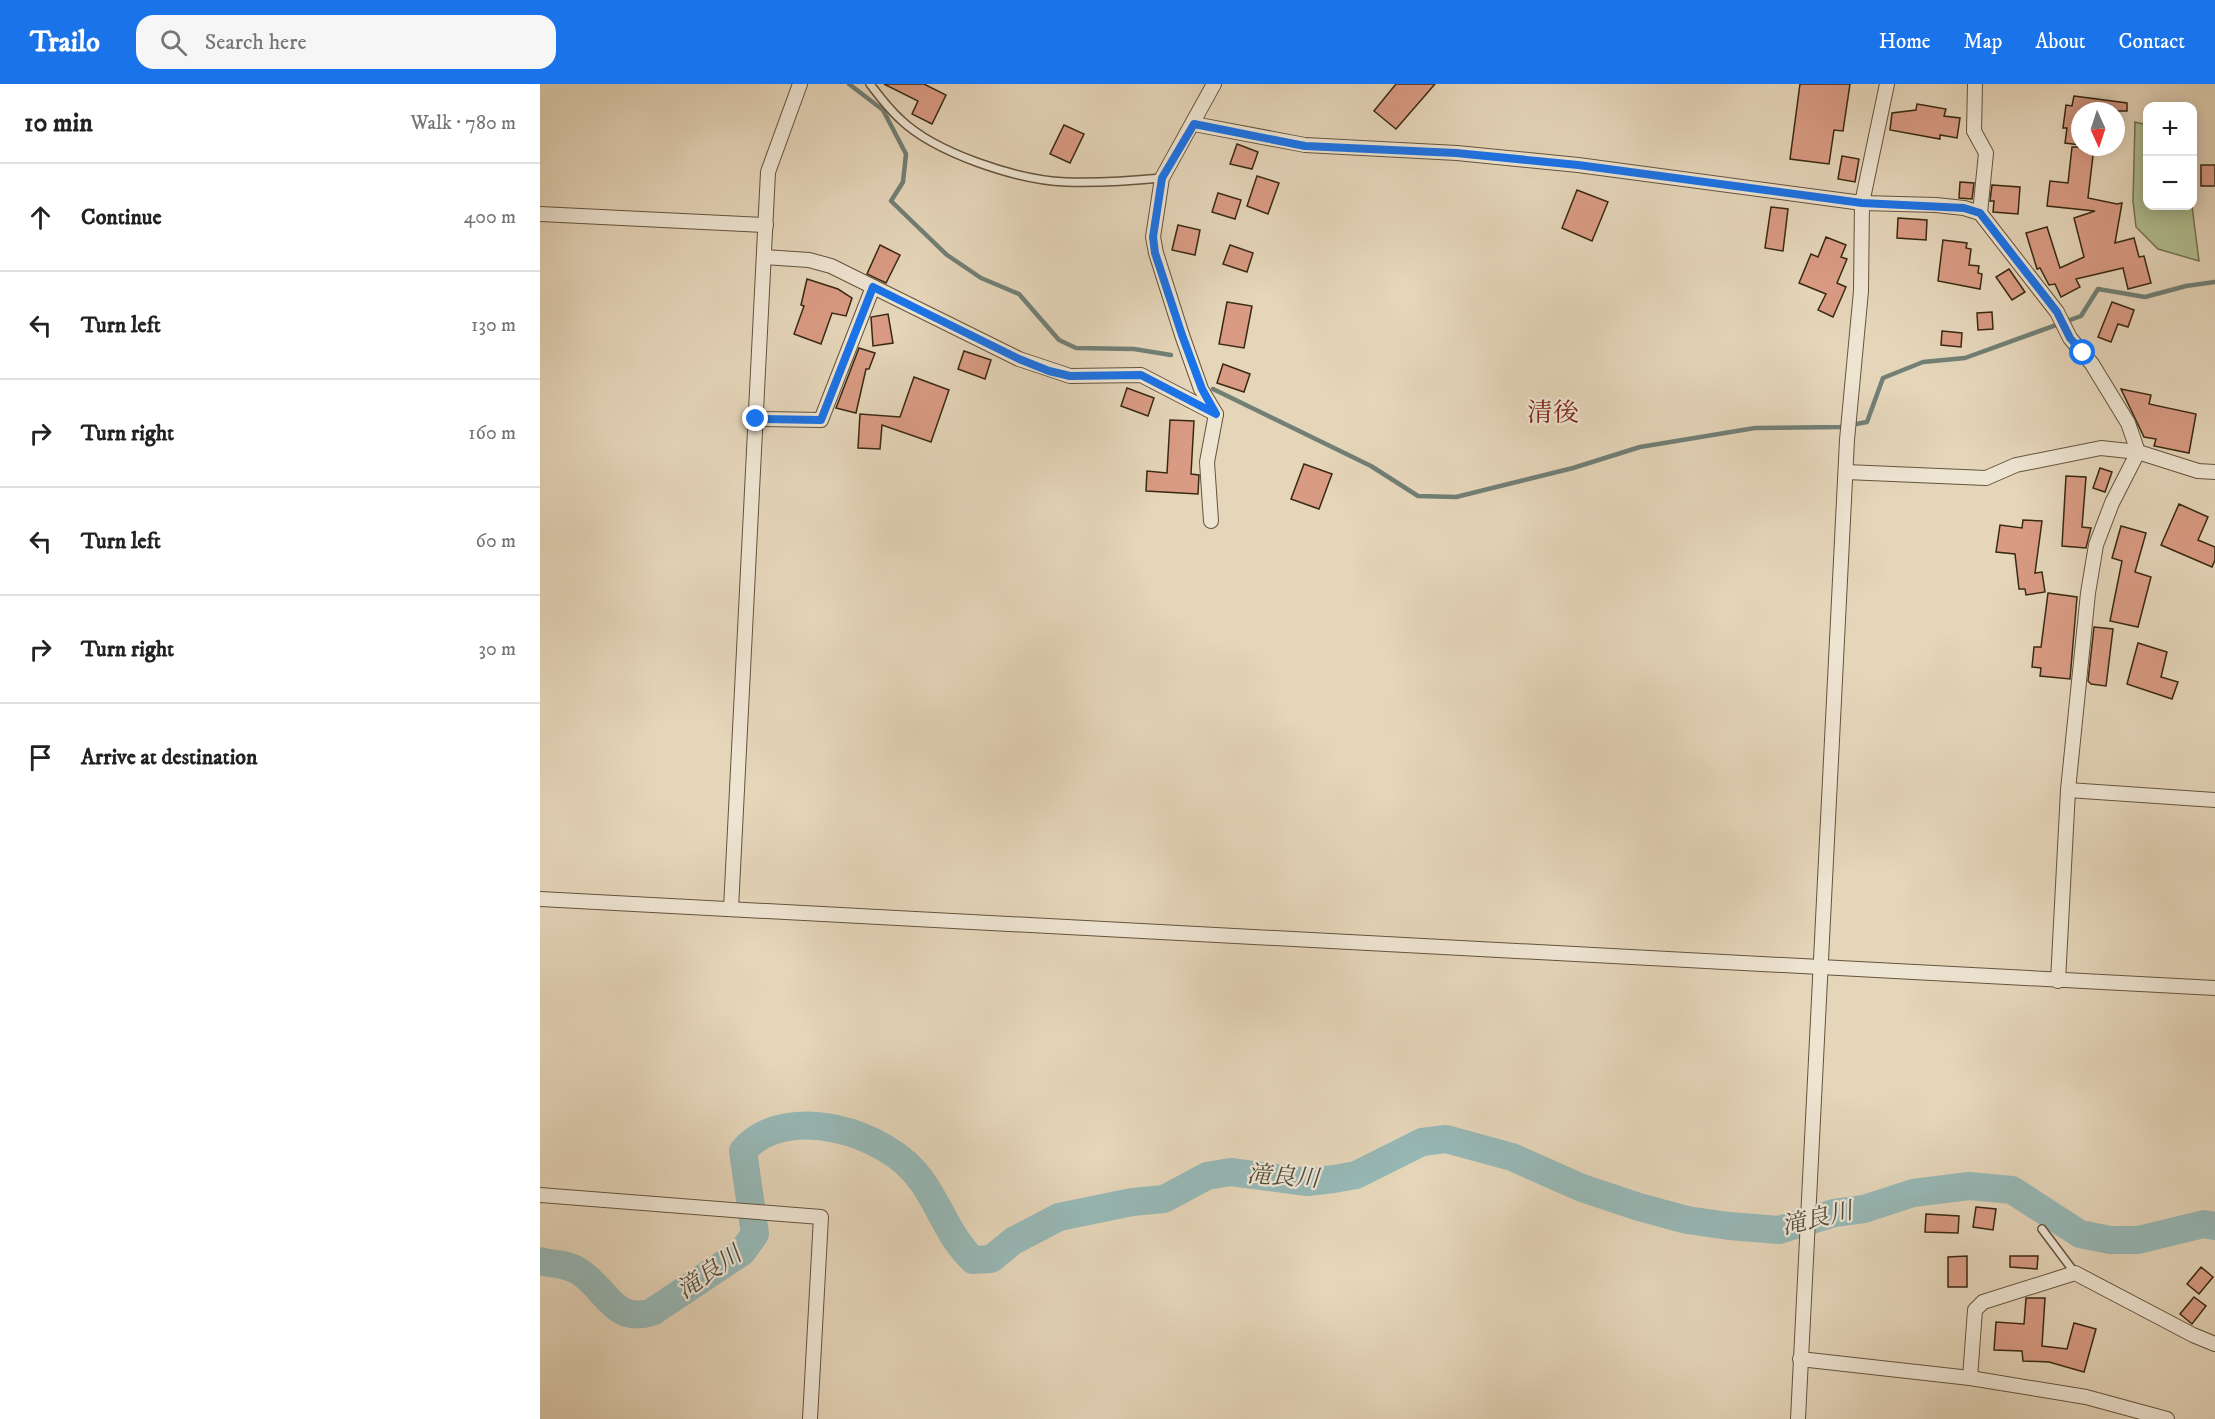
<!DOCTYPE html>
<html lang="en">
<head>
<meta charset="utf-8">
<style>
  :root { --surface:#fff; --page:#f6f6f6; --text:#222; --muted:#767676; --line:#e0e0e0; --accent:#1a73e8 }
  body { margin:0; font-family:"IM FELL DW Pica","Noto Serif JP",serif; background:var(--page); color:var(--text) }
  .controls { position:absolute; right:18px; top:18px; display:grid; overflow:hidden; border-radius:12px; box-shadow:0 3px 15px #0003 }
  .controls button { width:54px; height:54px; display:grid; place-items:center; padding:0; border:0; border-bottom:2px solid var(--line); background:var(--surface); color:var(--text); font:30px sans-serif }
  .compass { position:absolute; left:1531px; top:18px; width:54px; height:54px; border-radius:50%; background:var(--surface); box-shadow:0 3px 15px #0003; rotate:177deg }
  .stop { position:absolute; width:18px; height:18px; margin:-14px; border:4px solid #1a73e8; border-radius:50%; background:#fff }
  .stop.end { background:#1a73e8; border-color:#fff; box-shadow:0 2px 6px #0008 }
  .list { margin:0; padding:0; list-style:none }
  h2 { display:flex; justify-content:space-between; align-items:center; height:78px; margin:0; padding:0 24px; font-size:26px }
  h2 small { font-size:20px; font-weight:400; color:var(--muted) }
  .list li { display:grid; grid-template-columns:39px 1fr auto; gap:18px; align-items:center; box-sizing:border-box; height:108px; padding:0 24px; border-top:2px solid var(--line) }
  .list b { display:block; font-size:22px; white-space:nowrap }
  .list em { font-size:20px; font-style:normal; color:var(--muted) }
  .icon { flex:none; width:33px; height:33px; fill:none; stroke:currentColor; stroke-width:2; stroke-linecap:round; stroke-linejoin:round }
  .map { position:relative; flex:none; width:1675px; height:1335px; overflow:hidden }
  header { display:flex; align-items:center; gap:36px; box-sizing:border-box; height:84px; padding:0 30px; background:var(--accent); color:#fff }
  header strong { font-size:28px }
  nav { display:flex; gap:33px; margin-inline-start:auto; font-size:21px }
  .search { width:420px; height:54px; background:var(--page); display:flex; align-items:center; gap:15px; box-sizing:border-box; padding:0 21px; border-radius:18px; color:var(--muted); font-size:22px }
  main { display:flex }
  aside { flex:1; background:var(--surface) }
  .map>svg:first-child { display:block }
  .green { fill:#b1be91; stroke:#757452; stroke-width:1.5 }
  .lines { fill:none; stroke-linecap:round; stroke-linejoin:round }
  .stream { stroke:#717f75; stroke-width:4.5 }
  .river { stroke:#97b8b6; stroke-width:28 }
  .building { fill:#d99b83; stroke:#392913; stroke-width:1.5 }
  .service-casing { stroke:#64543c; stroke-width:10 }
  .minor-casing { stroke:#64543c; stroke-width:16 }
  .service { stroke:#eee4d2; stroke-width:7 }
  .minor { stroke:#eee4d2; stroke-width:14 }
  .route { stroke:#1a73e8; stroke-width:8 }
  .labels { text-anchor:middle; stroke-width:4.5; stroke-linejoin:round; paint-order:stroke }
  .water-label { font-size:24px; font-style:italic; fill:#504d3c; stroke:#eee4d2 }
  .quarter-label { font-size:26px; fill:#7a1f14; stroke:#eee4d2 }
</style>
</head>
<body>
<header>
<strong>Trailo</strong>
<div class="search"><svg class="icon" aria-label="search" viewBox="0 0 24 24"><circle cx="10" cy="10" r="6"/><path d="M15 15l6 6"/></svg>Search here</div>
<nav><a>Home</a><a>Map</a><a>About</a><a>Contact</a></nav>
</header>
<main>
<aside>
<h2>10 min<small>Walk · 780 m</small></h2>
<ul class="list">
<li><svg class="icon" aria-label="ahead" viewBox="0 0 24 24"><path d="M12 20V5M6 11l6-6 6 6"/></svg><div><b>Continue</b></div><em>400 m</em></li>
<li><svg class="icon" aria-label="left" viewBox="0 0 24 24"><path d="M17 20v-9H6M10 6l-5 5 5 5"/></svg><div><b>Turn left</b></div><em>130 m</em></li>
<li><svg class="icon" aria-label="right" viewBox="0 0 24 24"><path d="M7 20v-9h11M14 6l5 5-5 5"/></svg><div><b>Turn right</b></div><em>160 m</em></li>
<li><svg class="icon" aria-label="left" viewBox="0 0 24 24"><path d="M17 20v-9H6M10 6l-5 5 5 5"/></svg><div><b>Turn left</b></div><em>60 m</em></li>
<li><svg class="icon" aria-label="right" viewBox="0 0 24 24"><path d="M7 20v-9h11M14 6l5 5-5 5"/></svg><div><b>Turn right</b></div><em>30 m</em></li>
<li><svg class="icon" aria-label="arrive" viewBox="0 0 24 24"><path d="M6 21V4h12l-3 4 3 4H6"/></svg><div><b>Arrive at destination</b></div></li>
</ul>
</aside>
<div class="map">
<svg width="1675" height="1335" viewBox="0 0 1675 1335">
  <rect width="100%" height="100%" fill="#e5d5b9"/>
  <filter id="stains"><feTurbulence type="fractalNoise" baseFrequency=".00333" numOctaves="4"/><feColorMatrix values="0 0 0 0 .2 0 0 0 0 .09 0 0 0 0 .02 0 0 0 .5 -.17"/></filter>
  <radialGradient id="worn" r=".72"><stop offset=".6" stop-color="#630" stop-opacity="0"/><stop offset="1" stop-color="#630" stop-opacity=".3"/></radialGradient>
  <!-- green -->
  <polygon class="green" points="1595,38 1607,41 1608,122 1652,122 1659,177 1618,165 1596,143 1593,117"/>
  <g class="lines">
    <!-- stream -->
    <g class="stream">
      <polyline points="309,0 343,26 366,70 363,98 351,117 407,171 441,194 479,210 519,256 536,264 594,265 631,271"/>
      <polyline points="673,305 831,382 878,412 916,413 1033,384 1100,363 1215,344 1300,343 1327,338 1343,294 1383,278 1425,274 1541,232 1558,205 1605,213 1646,202 1675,198"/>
    </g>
    <!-- river -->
    <path class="river" d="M0 1177C15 1181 26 1179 40 1188 68 1207 74 1240 112 1228L202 1168 215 1150 203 1067C245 1017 348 1048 381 1096 401 1123 408 1152 433 1176L451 1175 473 1157 519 1133 592 1118 624 1115 667 1092 690 1088 767 1098 794 1095 816 1091 882 1058 906 1055 972 1073 1042 1104 1099 1123 1147 1136 1189 1142 1239 1146 1294 1129 1324 1125 1373 1109 1429 1102 1472 1106 1540 1150 1570 1156H1598L1664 1140 1675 1142"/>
  </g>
  <!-- building -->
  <g class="building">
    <polygon points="344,0 384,0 406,11 392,40 372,30 378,17"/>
    <polygon points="856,0 895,0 856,45 834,27"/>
    <polygon points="1260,0 1310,0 1303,47 1294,46 1289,80 1250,75"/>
    <polygon points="1534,12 1587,19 1587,27 1540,27 1540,61 1525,59 1527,44 1523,44 1526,21 1532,22"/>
    <polygon points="1377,20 1406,25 1404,32 1420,34 1417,54 1400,51 1400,55 1350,46 1352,29 1376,26"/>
    <polygon points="524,41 544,50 530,79 510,70"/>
    <polygon points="697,60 718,68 712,85 690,80"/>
    <polygon points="1532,63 1554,63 1548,114 1577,120 1582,119 1575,159 1594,154 1599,173 1604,172 1611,199 1588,205 1583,184 1536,195 1540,203 1521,213 1515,200 1509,201 1500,184 1497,185 1486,149 1507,143 1520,184 1544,173 1534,134 1555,127 1507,122 1510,97 1528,99"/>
    <polygon points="1302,72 1319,75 1315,98 1298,95"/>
    <rect x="1661" y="81" width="14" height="21"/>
    <polygon points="717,92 739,99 728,130 707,122"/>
    <polygon points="1420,98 1434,99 1432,115 1419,114"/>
    <polygon points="1452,101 1480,103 1478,130 1453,128 1454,117 1450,117"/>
    <polygon points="1037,106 1068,118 1052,157 1022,144"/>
    <polygon points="678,109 701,116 695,135 672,128"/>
    <polygon points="1231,123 1248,125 1243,167 1225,164"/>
    <polygon points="1358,134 1387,136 1386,156 1357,154"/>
    <polygon points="638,141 660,146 655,171 632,166"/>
    <polygon points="1286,153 1306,161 1301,173 1307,175 1297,199 1306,203 1293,233 1278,226 1286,210 1259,199 1271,170 1278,173"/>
    <polygon points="1403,156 1427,159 1426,164 1431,165 1429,181 1439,182 1438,189 1442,190 1440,205 1398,197"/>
    <polygon points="340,161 360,171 346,199 327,190"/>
    <polygon points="690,161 713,169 707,188 683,180"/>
    <polygon points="1469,185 1485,208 1472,216 1456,193"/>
    <polygon points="267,195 298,205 312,214 306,232 292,229 281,260 254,250 264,222 261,221"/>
    <polygon points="687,218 712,222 704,264 679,260"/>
    <polygon points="1572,218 1594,226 1588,243 1578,240 1571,258 1558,253"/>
    <polygon points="1452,228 1453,245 1438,246 1437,229"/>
    <polygon points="348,230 353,259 333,262 331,233"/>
    <polygon points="1402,247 1422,249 1421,263 1401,261"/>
    <polygon points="319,264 335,269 329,285 326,285 316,329 296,324"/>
    <polygon points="424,267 451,276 445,295 418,285"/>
    <polygon points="683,280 710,290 704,308 677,299"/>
    <polygon points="374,293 409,306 391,358 342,341 340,365 318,364 320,330 360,333"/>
    <polygon points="587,304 614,314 608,332 581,322"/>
    <polygon points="1581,305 1611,311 1609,320 1656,330 1649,369 1614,362 1616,355 1604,353"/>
    <polygon points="630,336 654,337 651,390 659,391 658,410 606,407 607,387 627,389"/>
    <polygon points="764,380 792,390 779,425 751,415"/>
    <polygon points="1560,384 1572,388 1565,408 1553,404"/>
    <polygon points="1526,392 1546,393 1542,443 1551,444 1546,464 1522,462"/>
    <polygon points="1639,420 1668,433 1658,456 1675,463 1675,476 1672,483 1621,461"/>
    <polygon points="1483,436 1502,437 1495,489 1502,488 1505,508 1486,511 1485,505 1479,505 1475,470 1456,468 1460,441 1482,444"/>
    <polygon points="1581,442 1606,449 1595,488 1611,493 1598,543 1570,537 1582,477 1572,474"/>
    <polygon points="1508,509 1537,513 1530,595 1500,592 1501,584 1492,583 1494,563 1501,563"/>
    <polygon points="1554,543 1573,545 1566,602 1551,600 1548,597"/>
    <polygon points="1598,559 1627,568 1621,593 1638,598 1632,615 1587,600"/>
    <polygon points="1436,1123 1456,1125 1453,1146 1433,1143"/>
    <polygon points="1386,1130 1419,1132 1418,1149 1385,1148"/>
    <polygon points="1427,1172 1427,1203 1408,1203 1408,1173"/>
    <polygon points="1470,1172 1498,1172 1497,1185 1470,1183"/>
    <polygon points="1661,1183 1673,1193 1659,1210 1647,1200"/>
    <polygon points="1654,1213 1666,1222 1652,1240 1640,1230"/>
    <polygon points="1486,1214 1505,1214 1502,1262 1527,1265 1534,1239 1556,1245 1544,1288 1509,1278 1483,1277 1482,1267 1454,1266 1456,1238 1484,1240"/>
  </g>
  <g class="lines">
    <!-- service casing -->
    <g class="service-casing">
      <g id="service">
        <path d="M330 0C339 12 349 25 360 35 395 69 477 96 526 98 558 99 590 97 622 94"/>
        <polyline points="1502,1145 1535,1189"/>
      </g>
    </g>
    <!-- minor casing -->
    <g class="minor-casing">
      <g id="minor">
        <polyline points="1435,0 1434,47 1446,69 1440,129"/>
        <polyline points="654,40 765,61 917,69 1038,81 1322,119 1396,121 1424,124 1440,129 1517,228 1530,254 1552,280 1588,339 1598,368 1658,387 1675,388"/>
        <polyline points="0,130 226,141"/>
        <polyline points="224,173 269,176 291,182 479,275 530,292 601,291 676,330"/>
        <polyline points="216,335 281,336 333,203"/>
        <polyline points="1306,388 1446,394 1476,381 1561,364 1598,368 1572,419 1556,461 1548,509 1528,706 1518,897"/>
        <polyline points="671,437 667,378 676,330 661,305 642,251 616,169 613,153 622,94 674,0"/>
        <polyline points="1528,706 1675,716"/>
        <polyline points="0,815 1675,904"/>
        <polyline points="191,825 228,88 260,0"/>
        <polyline points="0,1111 281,1133 270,1335"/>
        <polyline points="1260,1275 1430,1294 1546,1313 1627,1335"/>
        <polyline points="1430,1294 1435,1226 1443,1218 1535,1189 1653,1251 1675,1260"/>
        <polyline points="1258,1335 1307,356 1321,207 1322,119 1347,0"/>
      </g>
    </g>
    <!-- service -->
    <use href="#service" class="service"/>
    <!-- minor -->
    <use href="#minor" class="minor"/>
  </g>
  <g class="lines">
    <!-- route -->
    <polyline class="route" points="216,335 281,336 333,203 479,275 509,287 530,292 601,291 676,330 662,305 642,251 615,169 613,153 622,94 654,40 765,62 916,69 1038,81 1322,119 1424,124 1440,129 1517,228 1530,254 1543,269"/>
  </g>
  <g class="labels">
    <!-- water labels -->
    <g class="water-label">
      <text transform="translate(743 1092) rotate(4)" y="8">滝良川</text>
      <text transform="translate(1277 1134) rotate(-13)" y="8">滝良川</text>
      <text transform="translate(169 1188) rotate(-35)" y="8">滝良川</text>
    </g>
    <!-- quarter labels -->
    <g class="quarter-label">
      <text x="1013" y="337">清後</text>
    </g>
  </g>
  <rect width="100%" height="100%" filter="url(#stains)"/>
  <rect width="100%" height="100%" fill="url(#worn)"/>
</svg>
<div class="controls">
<button>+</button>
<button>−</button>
</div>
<svg class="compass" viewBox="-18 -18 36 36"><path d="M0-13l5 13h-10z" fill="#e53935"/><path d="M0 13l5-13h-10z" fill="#767676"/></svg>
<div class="stop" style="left:1543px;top:269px"></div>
<div class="stop end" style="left:216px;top:335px"></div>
</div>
</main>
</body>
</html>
